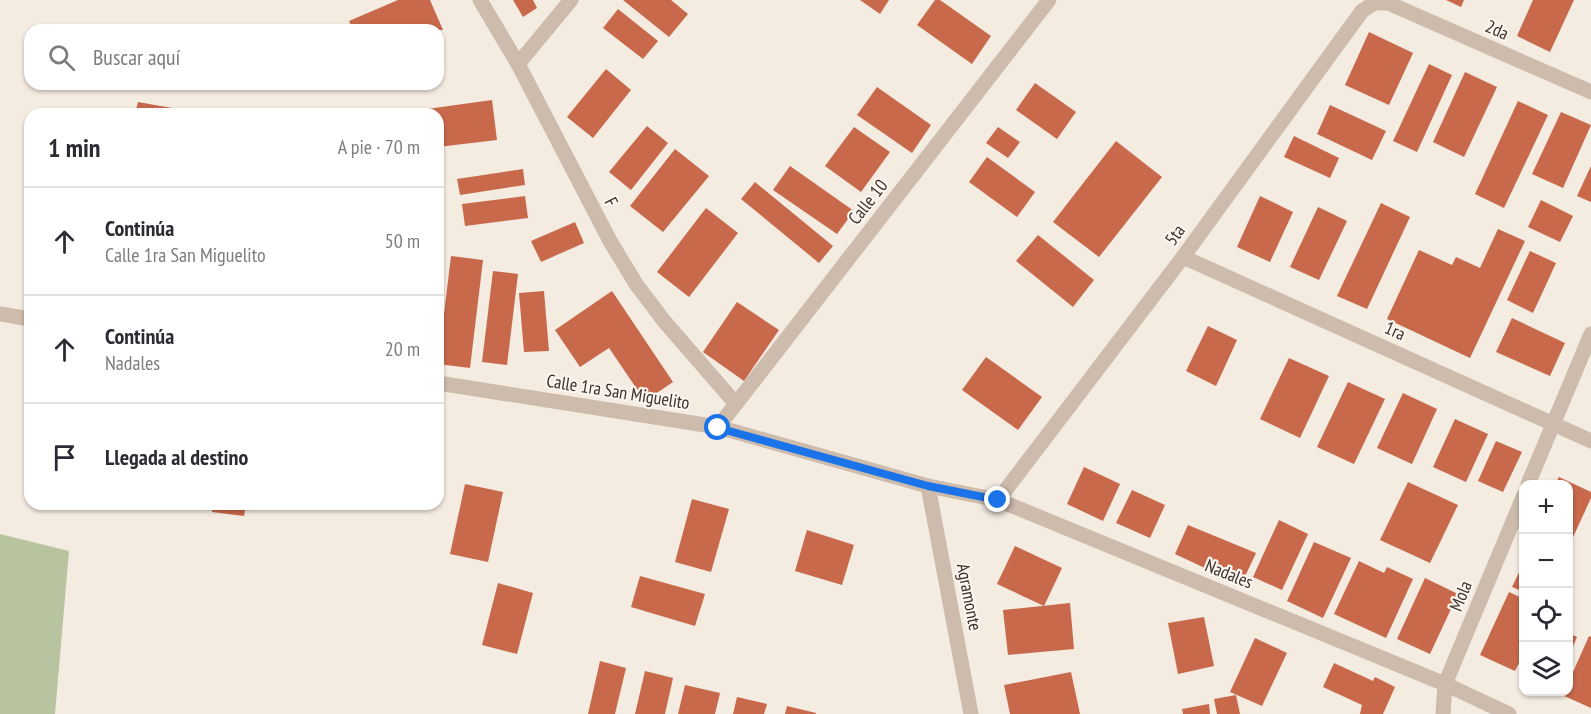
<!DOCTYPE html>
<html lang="es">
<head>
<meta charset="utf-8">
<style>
  :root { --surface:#fff; --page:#f2f2f3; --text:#2b2b33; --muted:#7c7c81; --line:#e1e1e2 }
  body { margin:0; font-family:"PT Sans Narrow",sans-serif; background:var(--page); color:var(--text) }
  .controls { position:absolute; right:18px; bottom:18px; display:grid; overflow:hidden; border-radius:12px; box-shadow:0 2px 4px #0004 }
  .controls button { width:54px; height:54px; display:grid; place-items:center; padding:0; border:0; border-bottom:2px solid var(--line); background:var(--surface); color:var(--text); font:30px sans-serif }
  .stop { position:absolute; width:18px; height:18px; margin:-14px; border:4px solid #1a73e8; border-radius:50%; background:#fff }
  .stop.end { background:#1a73e8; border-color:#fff; box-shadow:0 2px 6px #0008 }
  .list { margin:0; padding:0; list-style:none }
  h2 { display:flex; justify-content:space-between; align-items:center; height:78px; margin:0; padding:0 24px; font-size:26px }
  h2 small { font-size:20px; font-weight:400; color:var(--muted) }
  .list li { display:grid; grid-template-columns:39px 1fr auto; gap:18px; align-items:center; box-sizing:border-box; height:108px; padding:0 24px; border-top:2px solid var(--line) }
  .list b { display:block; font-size:22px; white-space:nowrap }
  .list p { margin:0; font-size:20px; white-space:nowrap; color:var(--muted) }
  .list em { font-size:20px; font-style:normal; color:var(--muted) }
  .icon { flex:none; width:33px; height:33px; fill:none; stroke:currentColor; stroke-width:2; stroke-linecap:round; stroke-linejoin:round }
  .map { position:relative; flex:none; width:1591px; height:714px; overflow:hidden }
  .search { position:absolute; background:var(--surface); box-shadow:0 2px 4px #0004; left:24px; top:24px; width:420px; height:66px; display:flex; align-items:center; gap:15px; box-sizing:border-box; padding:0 21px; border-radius:18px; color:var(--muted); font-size:22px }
  .panel { position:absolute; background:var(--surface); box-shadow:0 2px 4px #0004; left:24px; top:108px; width:420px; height:402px; border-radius:18px }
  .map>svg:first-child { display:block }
  .green { fill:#b8c4a0 }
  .building { fill:#c8694b }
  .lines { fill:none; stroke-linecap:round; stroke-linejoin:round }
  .minor { stroke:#cdbbac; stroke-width:15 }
  .route { stroke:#1a73e8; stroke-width:8 }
  .labels { text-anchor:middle; stroke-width:4.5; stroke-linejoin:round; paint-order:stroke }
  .street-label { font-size:18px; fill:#3b302b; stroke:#fbf5ee }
</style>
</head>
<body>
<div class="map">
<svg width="1591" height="714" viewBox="0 0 1591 714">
  <rect width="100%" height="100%" fill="#f4ebe1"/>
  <!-- green -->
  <polygon class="green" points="0,534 69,551 55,714 0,714"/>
  <!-- building -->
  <g class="building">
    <polygon points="398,0 430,0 443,30 353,30 349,21"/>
    <polygon points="513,0 533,0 537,8 523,17"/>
    <polygon points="623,0 671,0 688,14 669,37"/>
    <polygon points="860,0 889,0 880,14"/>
    <polygon points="935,0 940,0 991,36 972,64 917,25"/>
    <polygon points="1446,0 1464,0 1461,7"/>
    <polygon points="1533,0 1574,0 1550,52 1517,36"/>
    <polygon points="618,9 658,41 643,59 603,28"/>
    <polygon points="1369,32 1413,53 1389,105 1345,85"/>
    <polygon points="1429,64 1452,75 1417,152 1393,141"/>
    <polygon points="606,69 631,90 593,138 567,117"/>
    <polygon points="1465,72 1497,87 1464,157 1433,142"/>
    <polygon points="1035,83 1076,112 1057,139 1016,110"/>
    <polygon points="877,87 931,125 912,153 857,115"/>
    <polygon points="492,100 497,140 438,147 438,114 427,114 427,109"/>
    <polygon points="1518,101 1548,115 1504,208 1475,194"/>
    <polygon points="138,102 172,108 171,114 135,114"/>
    <polygon points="1330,105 1386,131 1372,160 1317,134"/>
    <polygon points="1561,112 1591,125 1563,188 1532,174"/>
    <polygon points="647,126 668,143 631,190 609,172"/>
    <polygon points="854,127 890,152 861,192 825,166"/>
    <polygon points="998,127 1020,142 1008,158 986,143"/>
    <polygon points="1294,136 1339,158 1330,178 1284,157"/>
    <polygon points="1116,141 1162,177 1099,257 1053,222"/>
    <polygon points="675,149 709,176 663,232 630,206"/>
    <polygon points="987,157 1035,192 1017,217 969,182"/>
    <polygon points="790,166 854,211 837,234 773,190"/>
    <polygon points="1591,166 1591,202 1577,196"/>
    <polygon points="523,169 525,185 460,195 457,179"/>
    <polygon points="755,182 833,246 819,263 741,199"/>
    <polygon points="525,196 528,218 465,226 462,204"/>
    <polygon points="1260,196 1293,212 1270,262 1237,247"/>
    <polygon points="1541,200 1573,216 1560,242 1528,227"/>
    <polygon points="1381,203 1410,217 1367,309 1337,296"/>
    <polygon points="1318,207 1347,221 1319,280 1290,267"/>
    <polygon points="706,208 738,233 689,297 657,272"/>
    <polygon points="575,222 584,243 541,262 531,241"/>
    <polygon points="1498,229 1525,241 1470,358 1387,319 1419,250 1452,265 1456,257 1480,268"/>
    <polygon points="1038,235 1094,280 1073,307 1016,261"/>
    <polygon points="1530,251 1556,263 1533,313 1507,300"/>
    <polygon points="451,256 483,260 470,368 438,364"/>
    <polygon points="493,271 518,274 507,365 482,362"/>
    <polygon points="544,291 549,351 524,352 519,293"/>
    <polygon points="612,291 673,382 645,401 609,348 580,367 555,330"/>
    <polygon points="737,302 779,330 744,381 703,352"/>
    <polygon points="1512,318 1565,343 1550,376 1496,352"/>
    <polygon points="1208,326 1237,340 1216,386 1186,371"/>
    <polygon points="986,357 1042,397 1018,430 962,390"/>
    <polygon points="1289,358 1329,376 1300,438 1260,419"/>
    <polygon points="1348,382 1385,399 1354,464 1317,447"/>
    <polygon points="1403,393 1437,409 1412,464 1377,448"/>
    <polygon points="1455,419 1488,434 1466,482 1433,467"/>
    <polygon points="1496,441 1522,452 1503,492 1478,481"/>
    <polygon points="1084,467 1120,484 1103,521 1067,504"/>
    <polygon points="1559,477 1591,492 1591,498 1569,546 1569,484 1555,484"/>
    <polygon points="1408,482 1458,505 1430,563 1380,540"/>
    <polygon points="465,484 503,492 488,562 450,554"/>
    <polygon points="1132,490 1165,505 1150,538 1116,523"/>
    <polygon points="692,499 729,509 711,572 675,562"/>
    <polygon points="213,504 246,504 244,516 212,512"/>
    <polygon points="1279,520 1308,534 1282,590 1253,577"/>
    <polygon points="1188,525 1256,553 1241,585 1175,554"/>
    <polygon points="807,530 854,545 842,585 795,571"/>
    <polygon points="1314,542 1351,558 1323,618 1287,601"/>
    <polygon points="1015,546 1062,568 1044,606 997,584"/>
    <polygon points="1359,561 1384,573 1387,567 1413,579 1386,638 1334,614"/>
    <polygon points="1524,562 1524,592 1512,587"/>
    <polygon points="640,576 705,594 695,626 631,607"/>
    <polygon points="1425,578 1458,594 1430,654 1397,639"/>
    <polygon points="498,583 533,593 517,654 482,645"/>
    <polygon points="1509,592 1524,599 1524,653 1515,671 1480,655"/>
    <polygon points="1070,603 1074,649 1008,655 1003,610"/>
    <polygon points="1204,617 1214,666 1178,674 1168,623"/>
    <polygon points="1569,633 1577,637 1569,656"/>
    <polygon points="1589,636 1591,637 1591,708 1562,695 1564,692 1569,692 1569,681"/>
    <polygon points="1255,638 1287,653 1262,706 1230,692"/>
    <polygon points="600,661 626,668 615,714 588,714"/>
    <polygon points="1334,663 1373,681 1375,677 1395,687 1383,714 1360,714 1362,705 1323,687"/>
    <polygon points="645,671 673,678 665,714 635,714"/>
    <polygon points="1071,672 1080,714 1010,714 1004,685"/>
    <polygon points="685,685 720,693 715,714 678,714"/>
    <polygon points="1236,695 1240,714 1217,714 1214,699"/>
    <polygon points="737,697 767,704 764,714 733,714"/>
    <polygon points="1209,704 1210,714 1183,714 1182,709"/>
    <polygon points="787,706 816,713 816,714 785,714"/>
  </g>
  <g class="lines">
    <!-- minor -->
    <g class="minor">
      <polyline points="480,0 518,64 610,241 636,284 664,321 736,404"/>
      <polyline points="518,64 571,0"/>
      <polyline points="1183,257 1591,441"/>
      <polyline points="0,314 30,319"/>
      <polyline points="438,383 718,427 928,486 998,500 1445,684 1509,714"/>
      <polyline points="718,427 1049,0"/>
      <polyline points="1528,484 1591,334"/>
      <polyline points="928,486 971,714"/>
      <polyline points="998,500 1183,257 1362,11 1374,3 1388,3 1591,92"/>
      <polyline points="1443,714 1445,684 1524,495"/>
    </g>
  </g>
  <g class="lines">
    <!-- route -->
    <polyline class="route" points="718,428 928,486 998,500"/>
  </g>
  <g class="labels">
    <!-- street labels -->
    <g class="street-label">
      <text transform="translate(1497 30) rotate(24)" y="6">2da</text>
      <text transform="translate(611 202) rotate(63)" y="6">F</text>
      <text transform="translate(868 202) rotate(-52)" y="6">Calle 10</text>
      <text transform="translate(1175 235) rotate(-54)" y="6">5ta</text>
      <text transform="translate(1395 331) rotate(24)" y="6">1ra</text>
      <text transform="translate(618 392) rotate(9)" y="6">Calle 1ra San Miguelito</text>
      <text transform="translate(1229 574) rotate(22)" y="6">Nadales</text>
      <text transform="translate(1461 596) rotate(-68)" y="6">Mola</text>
      <text transform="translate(969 597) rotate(79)" y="6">Agramonte</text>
    </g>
  </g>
</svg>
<div class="controls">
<button>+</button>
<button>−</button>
<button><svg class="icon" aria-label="locate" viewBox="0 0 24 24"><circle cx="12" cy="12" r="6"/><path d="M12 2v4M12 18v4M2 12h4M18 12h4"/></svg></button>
<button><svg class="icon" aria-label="layers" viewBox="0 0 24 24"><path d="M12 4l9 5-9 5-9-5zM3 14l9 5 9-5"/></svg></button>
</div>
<div class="stop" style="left:718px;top:428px"></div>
<div class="stop end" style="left:998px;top:500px"></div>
<div class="search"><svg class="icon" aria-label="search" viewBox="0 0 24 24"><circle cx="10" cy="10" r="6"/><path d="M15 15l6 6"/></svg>Buscar aquí</div>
<section class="panel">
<h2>1 min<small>A pie · 70 m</small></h2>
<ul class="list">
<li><svg class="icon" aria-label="ahead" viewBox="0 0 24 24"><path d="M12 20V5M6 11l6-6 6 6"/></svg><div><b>Continúa</b><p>Calle 1ra San Miguelito</p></div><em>50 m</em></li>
<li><svg class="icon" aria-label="ahead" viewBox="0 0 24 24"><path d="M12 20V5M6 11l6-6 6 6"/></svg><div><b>Continúa</b><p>Nadales</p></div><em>20 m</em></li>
<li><svg class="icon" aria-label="arrive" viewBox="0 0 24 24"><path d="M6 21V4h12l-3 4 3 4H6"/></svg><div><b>Llegada al destino</b></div></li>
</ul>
</section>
</div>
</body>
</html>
